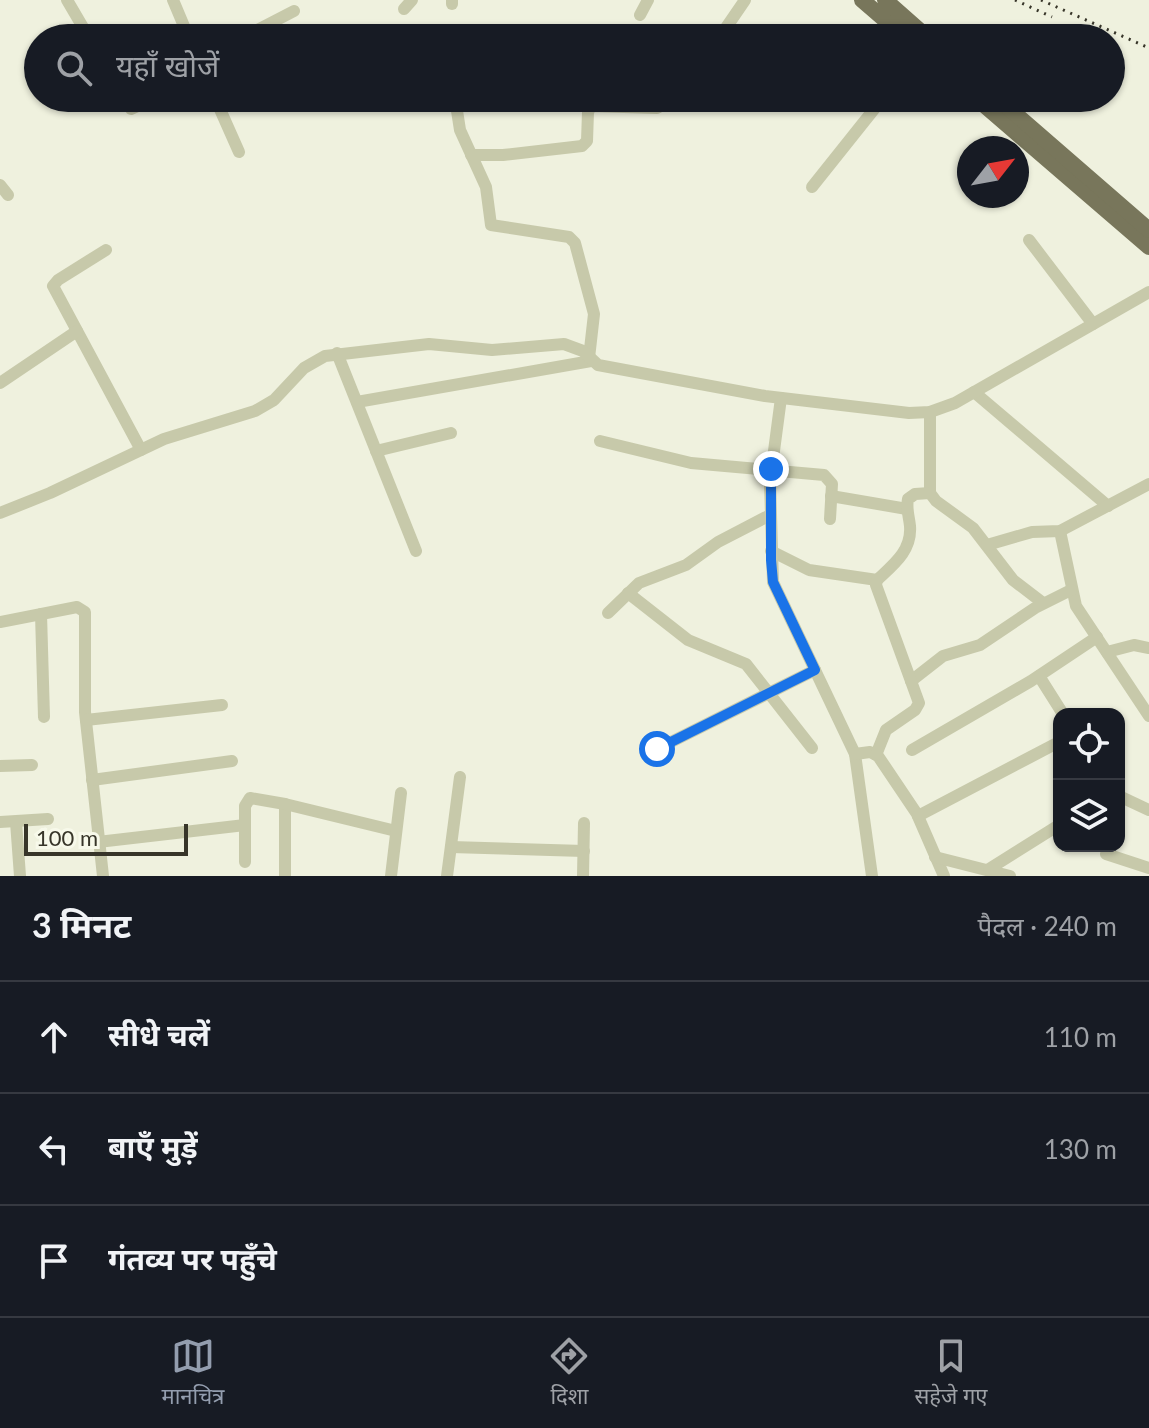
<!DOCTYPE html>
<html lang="hi">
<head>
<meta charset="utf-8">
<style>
  :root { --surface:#171b24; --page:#242831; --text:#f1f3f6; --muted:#9ea1a6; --line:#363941; --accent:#939dae }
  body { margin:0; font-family:Lato,"Noto Sans Devanagari",sans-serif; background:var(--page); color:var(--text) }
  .controls { position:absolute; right:24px; bottom:24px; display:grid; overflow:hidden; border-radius:16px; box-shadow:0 2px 6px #0004 }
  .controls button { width:72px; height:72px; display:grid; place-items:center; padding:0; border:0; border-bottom:2px solid var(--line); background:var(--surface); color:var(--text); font:40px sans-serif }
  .compass { position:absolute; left:957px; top:136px; width:72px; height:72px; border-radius:50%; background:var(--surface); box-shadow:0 2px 6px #0004; rotate:59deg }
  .scale { position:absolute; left:24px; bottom:20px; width:164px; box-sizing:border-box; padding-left:8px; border:4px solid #373529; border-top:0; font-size:22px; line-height:28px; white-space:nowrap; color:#373529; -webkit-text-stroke:6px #f7f9ea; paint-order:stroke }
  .stop { position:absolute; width:24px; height:24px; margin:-18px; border:6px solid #1a73e8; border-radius:50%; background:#fff }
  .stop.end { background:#1a73e8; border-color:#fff; box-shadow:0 2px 8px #0008 }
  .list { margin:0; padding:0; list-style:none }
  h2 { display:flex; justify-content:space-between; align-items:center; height:104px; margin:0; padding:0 32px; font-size:34px }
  h2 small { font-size:26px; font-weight:400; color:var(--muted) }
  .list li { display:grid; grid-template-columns:52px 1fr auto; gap:24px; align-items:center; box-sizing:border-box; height:112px; padding:0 32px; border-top:2px solid var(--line) }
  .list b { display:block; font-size:30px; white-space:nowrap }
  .list em { font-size:26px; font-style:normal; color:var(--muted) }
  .icon { flex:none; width:44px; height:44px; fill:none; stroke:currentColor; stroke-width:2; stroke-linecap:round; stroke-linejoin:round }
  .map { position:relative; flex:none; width:1149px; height:876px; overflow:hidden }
  .search { position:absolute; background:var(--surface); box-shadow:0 2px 6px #0004; left:24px; right:24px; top:24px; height:88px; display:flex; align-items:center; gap:20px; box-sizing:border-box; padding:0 28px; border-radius:44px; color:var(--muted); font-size:30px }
  .sheet { height:440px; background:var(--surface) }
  nav { display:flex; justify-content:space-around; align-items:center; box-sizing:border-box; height:112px; border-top:2px solid var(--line); background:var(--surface); font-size:22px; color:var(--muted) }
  nav a { display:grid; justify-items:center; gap:4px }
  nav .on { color:var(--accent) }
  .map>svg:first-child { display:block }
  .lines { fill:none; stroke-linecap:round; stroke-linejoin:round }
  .minor { stroke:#c7c9aa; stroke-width:12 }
  .major { stroke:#78765b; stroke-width:16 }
  .rail { stroke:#373529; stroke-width:3; stroke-dasharray:2 6; stroke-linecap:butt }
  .route { stroke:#1a73e8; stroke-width:10 }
</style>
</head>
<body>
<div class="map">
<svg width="1149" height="876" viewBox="0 0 1149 876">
  <rect width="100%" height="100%" fill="#eff1de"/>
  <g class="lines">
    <!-- minor -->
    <g class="minor">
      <polyline points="67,0 84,29"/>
      <polyline points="173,0 189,38"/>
      <polyline points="452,4 452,0"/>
      <polyline points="404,9 412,0"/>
      <polyline points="640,15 648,0"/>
      <polyline points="242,38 294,11"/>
      <polyline points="719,38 745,0"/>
      <polyline points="215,98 239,152"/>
      <polyline points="455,98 460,130 486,187 491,225 569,237 575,243 594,314 589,358"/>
      <polyline points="131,109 155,98"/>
      <polyline points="471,155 503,155 582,146 587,141 588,112 591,106 657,108 676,98"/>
      <polyline points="0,185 8,195"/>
      <polyline points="812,187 883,98"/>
      <polyline points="1029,240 1093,324"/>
      <polyline points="106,250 58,280 53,286 141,450"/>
      <polyline points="337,353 416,551"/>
      <polyline points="0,383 77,331"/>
      <polyline points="974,392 1108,506"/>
      <polyline points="781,398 770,481 773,582 855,754 872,876"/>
      <polyline points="357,402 591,361"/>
      <polyline points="930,412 930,493 936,501 973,528 1013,580 1043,603"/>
      <polyline points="600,441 691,463 824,475 832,484 830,519"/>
      <polyline points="376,451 451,433"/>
      <polyline points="831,496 907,509"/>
      <polyline points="0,513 50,493 164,439 255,411 274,400 304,368 325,356 429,344 492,350 564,344 583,351 598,365 765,396 909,413 930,412 955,403 1149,292"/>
      <polyline points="1060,531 1076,606 1149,716"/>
      <polyline points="987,545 1032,532 1060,531 1149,484"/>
      <polyline points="771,551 809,570 877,580"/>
      <polyline points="628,593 688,640 746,664 812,748"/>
      <polyline points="608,613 639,583 686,565 718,542 770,515"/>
      <polyline points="41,614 44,717"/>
      <polyline points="0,622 77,607 85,612 85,712 103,876"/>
      <polyline points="1107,652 1134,645 1149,648"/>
      <polyline points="1039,676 1063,714"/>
      <polyline points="911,681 943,656 980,645 1035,608 1071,590"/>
      <polyline points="86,720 222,705"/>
      <polyline points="657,749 815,670"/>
      <polyline points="912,750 1031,681 1097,637"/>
      <polyline points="855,754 870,752 878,756 917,814 944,876"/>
      <path d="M876 755 886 730 915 710 919 703 876 585 877 580C893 565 912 551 910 526 909 516 906 509 908 499L915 494 930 493"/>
      <polyline points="0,766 32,765"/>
      <polyline points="92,780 232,761"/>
      <polyline points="1119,796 1149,810"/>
      <polyline points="285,804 285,876"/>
      <polyline points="918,816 1059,742"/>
      <polyline points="0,822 48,819"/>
      <polyline points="16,822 20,876"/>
      <polyline points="98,842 245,825"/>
      <polyline points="451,847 584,851"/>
      <polyline points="1106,854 1149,868"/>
      <polyline points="935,857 1010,876"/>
      <polyline points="245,862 245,806 250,798 285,804 396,831"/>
      <polyline points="989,869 1059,825"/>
      <polyline points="391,876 401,793"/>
      <polyline points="447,876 460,777"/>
      <polyline points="583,876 584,823"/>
    </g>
    <!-- major -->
    <g class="major">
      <polyline points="862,0 906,38"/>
      <polyline points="885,0 928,38"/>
      <polyline points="976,98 1149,247"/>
      <polyline points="997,98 1149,230"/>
    </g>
    <!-- rail -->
    <g class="rail">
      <polyline points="1015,0 1052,17"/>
      <polyline points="1041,0 1149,48"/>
    </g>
  </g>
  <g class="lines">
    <!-- route -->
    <polyline class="route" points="657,749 815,670 773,582 771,560 771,469"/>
  </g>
</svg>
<div class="controls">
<button><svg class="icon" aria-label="locate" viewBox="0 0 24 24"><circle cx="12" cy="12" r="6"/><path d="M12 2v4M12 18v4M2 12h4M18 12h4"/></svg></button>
<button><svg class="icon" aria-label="layers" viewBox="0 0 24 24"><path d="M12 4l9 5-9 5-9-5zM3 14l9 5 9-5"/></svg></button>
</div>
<svg class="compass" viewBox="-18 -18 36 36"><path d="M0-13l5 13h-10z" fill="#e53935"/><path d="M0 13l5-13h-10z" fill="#9ea1a6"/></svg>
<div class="scale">100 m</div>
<div class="stop" style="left:657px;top:749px"></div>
<div class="stop end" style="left:771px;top:469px"></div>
<div class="search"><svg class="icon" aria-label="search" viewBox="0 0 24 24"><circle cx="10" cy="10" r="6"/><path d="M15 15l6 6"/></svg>यहाँ खोजें</div>
</div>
<section class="sheet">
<h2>3 मिनट<small>पैदल · 240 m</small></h2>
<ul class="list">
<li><svg class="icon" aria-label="ahead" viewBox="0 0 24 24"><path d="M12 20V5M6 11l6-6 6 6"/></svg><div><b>सीधे चलें</b></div><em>110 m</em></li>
<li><svg class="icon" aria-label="left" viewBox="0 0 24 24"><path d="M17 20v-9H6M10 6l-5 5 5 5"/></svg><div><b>बाएँ मुड़ें</b></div><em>130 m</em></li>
<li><svg class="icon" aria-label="arrive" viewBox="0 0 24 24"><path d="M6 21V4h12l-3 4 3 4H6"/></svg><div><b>गंतव्य पर पहुँचे</b></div></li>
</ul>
</section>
<nav>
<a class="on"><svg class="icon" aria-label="map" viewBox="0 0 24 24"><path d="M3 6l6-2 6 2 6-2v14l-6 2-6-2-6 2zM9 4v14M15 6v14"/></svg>मानचित्र</a>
<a><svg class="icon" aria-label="directions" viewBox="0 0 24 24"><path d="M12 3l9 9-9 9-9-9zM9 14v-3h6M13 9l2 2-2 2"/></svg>दिशा</a>
<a><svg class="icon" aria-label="saved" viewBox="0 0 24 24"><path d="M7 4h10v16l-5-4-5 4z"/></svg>सहेजे गए</a>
</nav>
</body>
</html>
